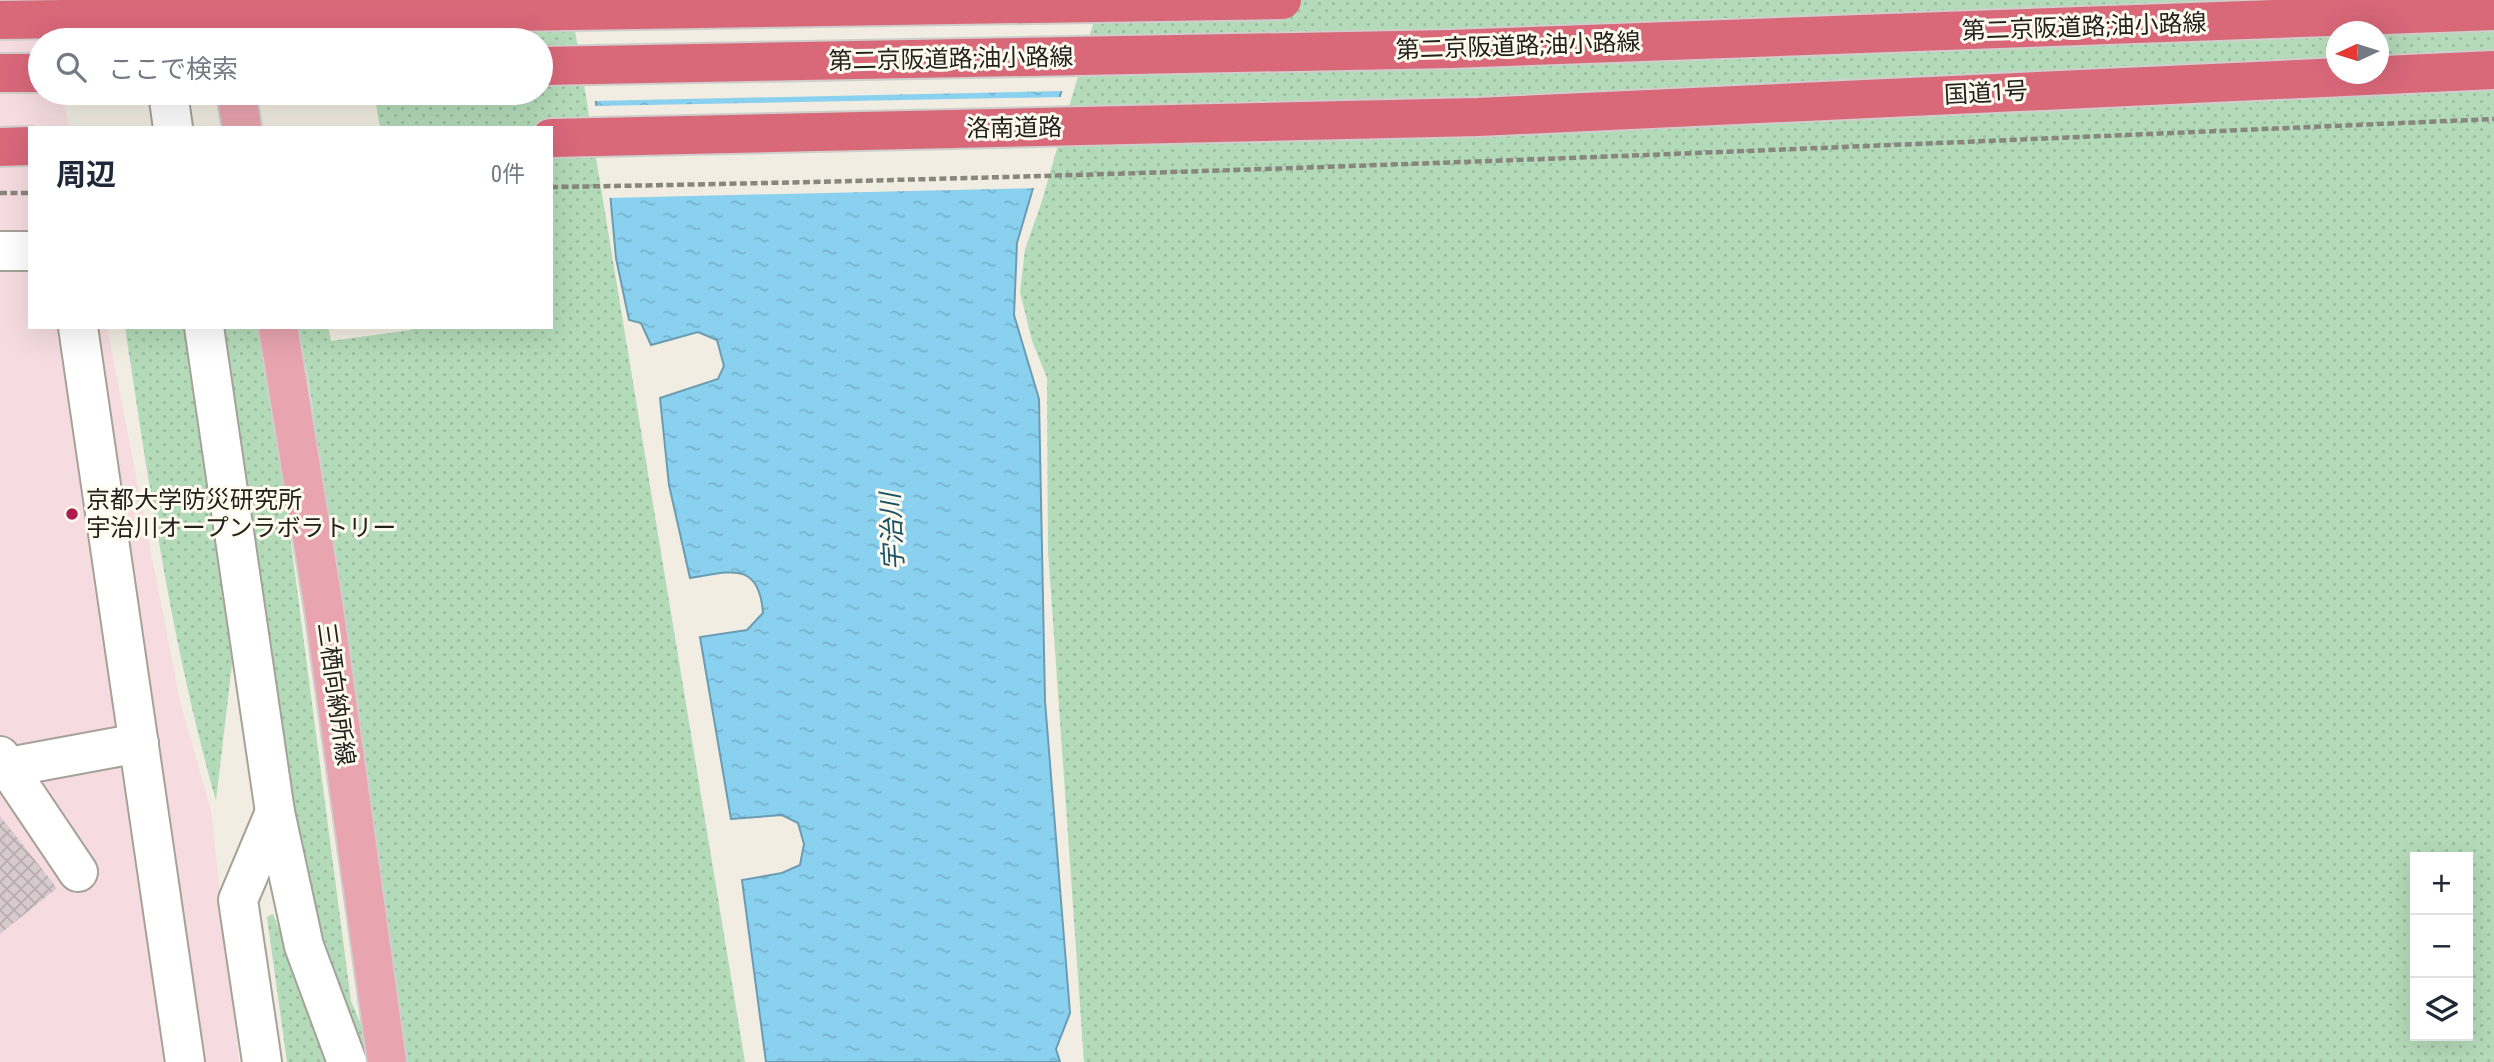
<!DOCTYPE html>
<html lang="ja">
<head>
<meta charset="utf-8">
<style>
  :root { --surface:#fff; --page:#f2f2f3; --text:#1f2937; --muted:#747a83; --line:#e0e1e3 }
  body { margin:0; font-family:"Roboto Condensed","Noto Sans JP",sans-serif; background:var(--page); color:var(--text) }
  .controls { position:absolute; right:21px; bottom:21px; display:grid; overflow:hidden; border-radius:0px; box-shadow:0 7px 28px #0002 }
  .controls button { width:63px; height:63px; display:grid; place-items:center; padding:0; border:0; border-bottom:2px solid var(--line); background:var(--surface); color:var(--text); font:35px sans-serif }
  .compass { position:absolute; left:2326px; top:21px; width:63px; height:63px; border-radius:50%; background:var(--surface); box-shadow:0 7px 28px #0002; rotate:266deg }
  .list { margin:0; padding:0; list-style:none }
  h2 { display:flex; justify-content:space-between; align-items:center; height:91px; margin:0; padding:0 28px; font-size:30px }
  h2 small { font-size:23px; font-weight:400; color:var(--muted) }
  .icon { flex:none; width:38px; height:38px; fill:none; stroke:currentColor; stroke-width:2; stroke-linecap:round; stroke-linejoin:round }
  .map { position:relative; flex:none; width:2494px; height:1062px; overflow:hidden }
  .search { position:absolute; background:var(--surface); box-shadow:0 7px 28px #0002; left:28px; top:28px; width:525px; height:77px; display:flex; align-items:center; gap:18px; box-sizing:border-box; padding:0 24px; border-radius:38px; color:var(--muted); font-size:26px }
  .panel { position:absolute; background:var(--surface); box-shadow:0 7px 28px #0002; left:28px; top:126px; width:525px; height:203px; border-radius:0px }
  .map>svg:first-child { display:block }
  .education { fill:#f6dce0 }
  .grass { fill:url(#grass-dots); fill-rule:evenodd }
  .water { fill:url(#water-ripples); stroke:#6b9cb1; stroke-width:2 }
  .pier { fill:#f1ede2 }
  .building { fill:url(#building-cross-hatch) }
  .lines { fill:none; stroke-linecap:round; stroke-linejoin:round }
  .minor-casing { stroke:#a6a298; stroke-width:42 }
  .major-casing { stroke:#cfcecd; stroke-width:42 }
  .highway-casing { stroke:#cfcecd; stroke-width:42 }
  .path { stroke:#89867e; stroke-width:4.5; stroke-dasharray:7 3.5; stroke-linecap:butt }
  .minor { stroke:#fff; stroke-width:38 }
  .major { stroke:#e8a4af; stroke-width:38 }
  .highway { stroke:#d96879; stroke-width:38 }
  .highway-bridge-casing { stroke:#cfcecd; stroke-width:42; stroke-linecap:butt }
  .highway-bridge { stroke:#d96879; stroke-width:38 }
  .poi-dot { fill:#ae1d4d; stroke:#fffbef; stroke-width:2.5 }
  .labels { text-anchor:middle; stroke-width:6; stroke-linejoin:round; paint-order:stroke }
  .street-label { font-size:24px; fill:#23211d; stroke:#fffbef }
  .poi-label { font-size:24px; fill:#23211d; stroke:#fffbef; text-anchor:start }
  .water-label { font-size:26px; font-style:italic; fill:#1b5369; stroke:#fffbef }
</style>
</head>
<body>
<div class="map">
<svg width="2494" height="1062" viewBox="0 0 2494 1062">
  <defs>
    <pattern id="grass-dots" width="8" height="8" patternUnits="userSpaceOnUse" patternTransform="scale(1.75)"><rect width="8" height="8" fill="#b4dbb9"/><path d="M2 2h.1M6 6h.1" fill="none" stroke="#9abc9f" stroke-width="1.8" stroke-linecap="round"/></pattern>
    <pattern id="water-ripples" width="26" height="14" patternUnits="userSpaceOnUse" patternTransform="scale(1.75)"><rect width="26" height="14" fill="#8ad1f0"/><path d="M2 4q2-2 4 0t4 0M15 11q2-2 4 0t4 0" fill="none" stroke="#77b3cd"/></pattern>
    <pattern id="building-cross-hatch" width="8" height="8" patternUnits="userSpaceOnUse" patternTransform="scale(1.75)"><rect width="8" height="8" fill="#d6cacf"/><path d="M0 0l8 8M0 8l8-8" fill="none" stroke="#b7adb1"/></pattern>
  </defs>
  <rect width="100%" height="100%" fill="#f1ede2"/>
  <!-- education -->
  <polygon class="education" points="0,0 44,0 52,40 40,40 40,93 62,93 69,128 30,128 30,327 107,327 180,701 211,811 239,1062 0,1062"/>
  <!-- grass -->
  <g class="grass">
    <polygon points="360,0 570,0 745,1062 400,1062 311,396 299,327 328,327 331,341 411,330 411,327 551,327 551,128 380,128 374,93 541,93 541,40 366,40"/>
    <path d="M1100 0H2494V1062H1084L1048 551 1047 378 1032 341 1020 292 1025 249 1041 204ZM2336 32H2378V74H2336ZM2415 857H2468V1036H2415Z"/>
    <path d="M125 327H190L235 638 216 801C172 646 149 486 125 327Z"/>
    <polygon points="223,327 260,327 270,383 351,1001 377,1062 366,1062 361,1049 322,933 299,841"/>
    <polygon points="273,914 332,1062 287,1062 267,917"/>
  </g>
  <!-- water -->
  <path class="water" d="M578 0H1088L1017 243 1014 315 1039 399 1045 701 1070 1013 1056 1049 1060 1062H766L742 880 782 873 800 865 804 844 798 823 782 815 731 819 700 637 747 630 763 613C759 560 730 572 690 578L669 485 660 398 718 379 724 366 717 340 698 332 651 345 641 323 629 320 616 258 608 171Z"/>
  <!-- pier -->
  <g class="pier">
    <polygon points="574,0 1091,0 1065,91 592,101"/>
    <polygon points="1063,97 1037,188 607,198 593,106"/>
  </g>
  <!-- building -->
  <polygon class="building" points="0,816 57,888 0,934"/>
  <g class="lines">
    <!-- minor casing -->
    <g class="minor-casing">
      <g id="minor">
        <polyline points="168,93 173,128"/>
        <polyline points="0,251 30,251"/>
        <polyline points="78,327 185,1062"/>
        <polyline points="204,327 275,812 304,946 347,1062"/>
        <polyline points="0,756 78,872"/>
        <polyline points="9,767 139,743"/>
        <polyline points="262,1062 238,900 275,812"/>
      </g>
    </g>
    <!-- major casing -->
    <g class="major-casing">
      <g id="major">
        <polyline points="236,93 242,128"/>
        <polyline points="278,327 324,609 387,1062"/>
      </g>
    </g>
    <!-- highway casing -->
    <g class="highway-casing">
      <g id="highway">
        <polyline points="541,66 1451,49 2494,11"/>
        <polyline points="0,73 40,73"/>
        <polyline points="551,138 1478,117 2494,70"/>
        <polyline points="0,147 30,146"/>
      </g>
    </g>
    <!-- path -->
    <g class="path">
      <path d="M551 187C1199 177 1847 147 2494 119"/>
      <polyline points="0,193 30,193"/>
    </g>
    <!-- minor -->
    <use href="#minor" class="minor"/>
    <!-- major -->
    <use href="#major" class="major"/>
    <!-- highway -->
    <use href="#highway" class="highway"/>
    <!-- highway-bridge casing -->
    <g class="highway-bridge-casing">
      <polyline id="highway-bridge" points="0,20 1282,0"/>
    </g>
    <!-- highway-bridge -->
    <use href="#highway-bridge" class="highway-bridge"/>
  </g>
  <!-- markers -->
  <circle class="poi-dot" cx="72" cy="514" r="7"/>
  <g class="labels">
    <!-- street labels -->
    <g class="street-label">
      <text transform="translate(2084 27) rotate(-2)" y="8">第二京阪道路;油小路線</text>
      <text transform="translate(1518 46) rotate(-2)" y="8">第二京阪道路;油小路線</text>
      <text transform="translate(951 59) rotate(-1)" y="8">第二京阪道路;油小路線</text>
      <text transform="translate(1986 93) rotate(-3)" y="8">国道1号</text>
      <text transform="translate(1014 128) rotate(-1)" y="8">洛南道路</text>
      <text transform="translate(336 694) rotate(82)" y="8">三栖向納所線</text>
    </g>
    <!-- poi labels -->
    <g class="poi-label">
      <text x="86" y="508">京都大学防災研究所<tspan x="86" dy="28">宇治川オープンラボラトリー</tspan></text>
    </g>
    <!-- water labels -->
    <g class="water-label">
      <text transform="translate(892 532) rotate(-93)" y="9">宇治川</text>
    </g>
  </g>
</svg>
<div class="controls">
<button>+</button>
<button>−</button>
<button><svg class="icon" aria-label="layers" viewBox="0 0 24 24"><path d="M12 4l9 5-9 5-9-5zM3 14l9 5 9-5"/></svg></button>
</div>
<svg class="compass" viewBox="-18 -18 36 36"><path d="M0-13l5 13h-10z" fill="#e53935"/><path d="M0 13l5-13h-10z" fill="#747a83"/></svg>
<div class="search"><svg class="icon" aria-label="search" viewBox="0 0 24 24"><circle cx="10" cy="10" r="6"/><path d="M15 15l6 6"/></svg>ここで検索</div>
<section class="panel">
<h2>周辺<small>0件</small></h2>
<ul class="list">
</ul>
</section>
</div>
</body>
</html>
